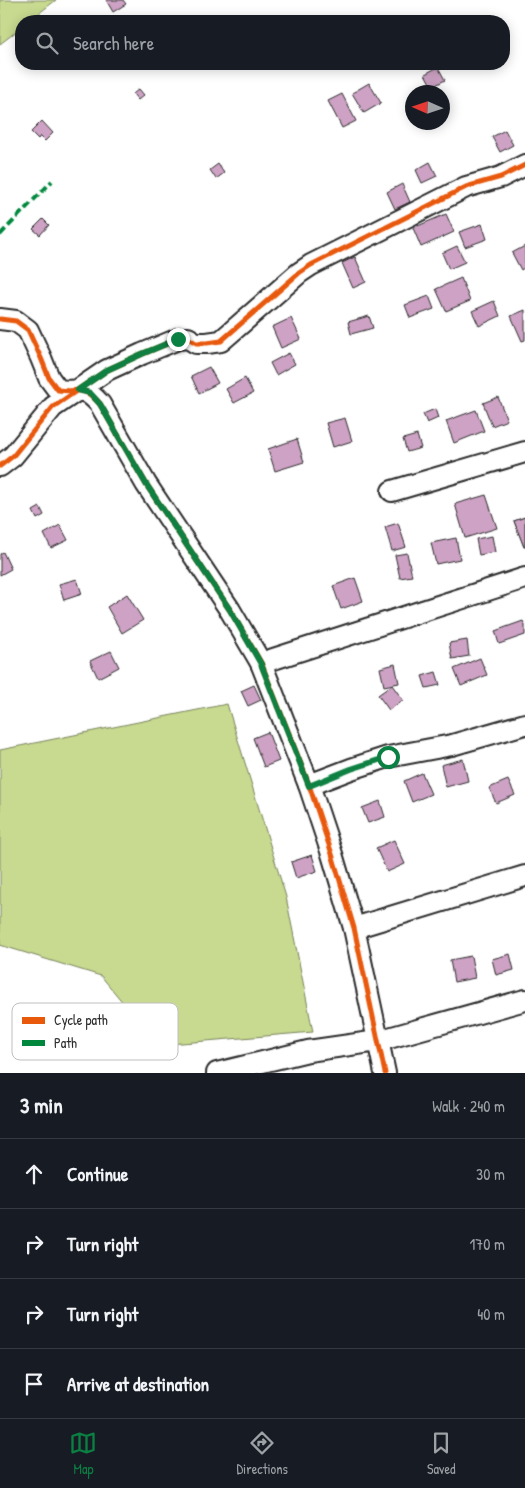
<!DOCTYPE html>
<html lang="en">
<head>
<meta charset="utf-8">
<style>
  :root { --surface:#171b24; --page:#242831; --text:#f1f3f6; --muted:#9ea1a6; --line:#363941; --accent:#0b8043 }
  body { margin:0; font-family:"Patrick Hand",sans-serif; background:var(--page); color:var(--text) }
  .compass { position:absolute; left:405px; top:85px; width:45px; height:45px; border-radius:50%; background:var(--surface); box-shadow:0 2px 12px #0003; rotate:273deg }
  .stop { position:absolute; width:15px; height:15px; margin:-11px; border:4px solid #0b8043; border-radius:50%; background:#fff }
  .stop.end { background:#0b8043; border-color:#fff; box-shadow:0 1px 5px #0008 }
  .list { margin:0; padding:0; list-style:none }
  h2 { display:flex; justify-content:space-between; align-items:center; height:65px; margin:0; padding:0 20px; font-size:21px }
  h2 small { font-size:16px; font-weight:400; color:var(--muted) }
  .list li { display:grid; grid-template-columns:32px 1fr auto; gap:15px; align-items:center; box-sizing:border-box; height:70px; padding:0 20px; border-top:1px solid var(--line) }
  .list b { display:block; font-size:19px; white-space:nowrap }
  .list em { font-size:16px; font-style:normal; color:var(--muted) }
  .icon { flex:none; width:28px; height:28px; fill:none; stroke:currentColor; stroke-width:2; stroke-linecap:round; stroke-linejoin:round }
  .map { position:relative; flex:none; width:525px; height:1073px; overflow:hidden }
  .search { position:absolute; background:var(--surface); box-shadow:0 2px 12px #0003; left:15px; right:15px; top:15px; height:55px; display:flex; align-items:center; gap:12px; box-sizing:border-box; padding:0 18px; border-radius:20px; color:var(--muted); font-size:19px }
  .sheet { height:345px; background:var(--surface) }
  nav { display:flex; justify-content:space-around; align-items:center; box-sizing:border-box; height:70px; border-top:1px solid var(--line); background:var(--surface); font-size:14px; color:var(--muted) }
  nav a { display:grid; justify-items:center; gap:2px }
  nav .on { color:var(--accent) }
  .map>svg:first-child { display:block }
  .green { fill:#c7da8f; stroke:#79825d }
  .building { fill:#cea2c5; stroke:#2b2b2b }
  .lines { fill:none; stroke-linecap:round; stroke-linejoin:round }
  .minor-casing { stroke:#2b2b2b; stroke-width:24 }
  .minor { stroke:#fff; stroke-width:20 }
  .quiet { stroke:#00873e; stroke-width:4; stroke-dasharray:8 4; stroke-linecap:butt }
  .cycleway-casing { stroke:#fff; stroke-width:8 }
  .cycleway { stroke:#e8590c; stroke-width:5 }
  .route { stroke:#0b8043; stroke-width:6 }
  .key { fill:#fff; stroke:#bfbfbf; stroke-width:1 }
  .key-label { font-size:14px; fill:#2b2b2b }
</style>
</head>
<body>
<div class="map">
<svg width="525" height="1073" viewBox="0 0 525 1073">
  <rect width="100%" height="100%" fill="#fff"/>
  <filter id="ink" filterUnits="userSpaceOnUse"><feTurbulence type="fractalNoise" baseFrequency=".02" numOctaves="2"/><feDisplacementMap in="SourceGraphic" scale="10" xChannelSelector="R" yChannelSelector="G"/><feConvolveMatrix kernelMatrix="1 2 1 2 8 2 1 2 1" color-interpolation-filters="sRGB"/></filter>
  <g filter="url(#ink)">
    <!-- green -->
    <g class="green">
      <polygon points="0,0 56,0 29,21 21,21 21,28 0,44"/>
      <polygon points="227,704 286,897 313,1032 158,1045 101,976 0,945 0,750"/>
    </g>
    <!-- building -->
    <g class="building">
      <polygon points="106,0 123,0 126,4 113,12"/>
      <polygon points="438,67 445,80 432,87 425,74"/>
      <polygon points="369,83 381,103 364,113 352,93"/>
      <polygon points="139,89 144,95 138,100 133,94"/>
      <polygon points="342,94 356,121 342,128 328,101"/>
      <polygon points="42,121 53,133 45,141 40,136 38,139 31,132"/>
      <polygon points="505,130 513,145 500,152 492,137"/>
      <polygon points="430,162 437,176 422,183 416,170"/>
      <polygon points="218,164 224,173 216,179 210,170"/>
      <polygon points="402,184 410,202 395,209 387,192"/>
      <polygon points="446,214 454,232 421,247 413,228"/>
      <polygon points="43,219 49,225 40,235 33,229"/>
      <polygon points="482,224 487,239 465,247 459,232"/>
      <polygon points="457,246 465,262 449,269 442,253"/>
      <polygon points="525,246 525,267 521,270 512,253"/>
      <polygon points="355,257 366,282 353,288 342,263"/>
      <polygon points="461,278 470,301 446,311 436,289"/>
      <polygon points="429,296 434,309 410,318 405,305"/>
      <polygon points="494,301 500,316 479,326 472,311"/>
      <polygon points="525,310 525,340 522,341 511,316"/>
      <polygon points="369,316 373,328 351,334 348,322"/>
      <polygon points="291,318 301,339 281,348 272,327"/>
      <polygon points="289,353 295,364 276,375 270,363"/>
      <polygon points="209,367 218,383 199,393 191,376"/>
      <polygon points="245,378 253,393 234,403 226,389"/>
      <polygon points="498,397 507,420 492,426 483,403"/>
      <polygon points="435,409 438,418 427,423 423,414"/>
      <polygon points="476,410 484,431 454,443 446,421"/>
      <polygon points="345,418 352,441 333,447 326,423"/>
      <polygon points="417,435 421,448 407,452 403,439"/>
      <polygon points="297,439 304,462 275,471 268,449"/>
      <polygon points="486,495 497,528 465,538 455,504"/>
      <polygon points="40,507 44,515 37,519 33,511"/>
      <polygon points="525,517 525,547 524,547 514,521"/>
      <polygon points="525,517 525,547 524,547 514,521"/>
      <polygon points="398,523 406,547 392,551 385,527"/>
      <polygon points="60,525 68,540 51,548 44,534"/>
      <polygon points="492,536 495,552 479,555 476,539"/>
      <polygon points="456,538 460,559 436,564 431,543"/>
      <polygon points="3,552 11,569 0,575 0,554"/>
      <polygon points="407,553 412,576 400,578 395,555"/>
      <polygon points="355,578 363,601 341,609 333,586"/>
      <polygon points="77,579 82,594 64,600 59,584"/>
      <polygon points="127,594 143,620 122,633 107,607"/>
      <polygon points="523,621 525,625 525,635 499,644 495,631"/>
      <polygon points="467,640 469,656 452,659 449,643"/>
      <polygon points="111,651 119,667 98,678 90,661"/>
      <polygon points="480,658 487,675 461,686 454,669"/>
      <polygon points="395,664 399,683 384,686 380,668"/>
      <polygon points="436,672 440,685 426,688 422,676"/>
      <polygon points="254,685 261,700 248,706 241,691"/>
      <polygon points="392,685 403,700 389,710 378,695"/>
      <polygon points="268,732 279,761 264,767 253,738"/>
      <polygon points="463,759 468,781 446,787 441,765"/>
      <polygon points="422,773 431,794 412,802 404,781"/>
      <polygon points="508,780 515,795 496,803 489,788"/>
      <polygon points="380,801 385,817 368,823 362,808"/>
      <polygon points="394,840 405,864 387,872 376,848"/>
      <polygon points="312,855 317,871 296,878 291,862"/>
      <polygon points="510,954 514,970 496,975 492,959"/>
      <polygon points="471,956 475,978 454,982 450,960"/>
    </g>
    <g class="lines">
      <!-- minor casing -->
      <g class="minor-casing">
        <g id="minor">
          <path d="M0 319 16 321 28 330 41 358 49 378 58 390C81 393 82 384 100 404L146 484 230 610 261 663 309 785 332 854 354 928 385 1073"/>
          <polyline points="0,466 13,456 53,407 107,370 142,354 178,339 188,338 196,343 207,343 221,341 299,273 311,265 466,187 501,177 525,165"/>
          <polyline points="392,491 525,452"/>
          <polyline points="261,663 525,578"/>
          <polyline points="309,785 351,769 388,757 452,745 525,724"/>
          <polyline points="354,928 525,876"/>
          <polyline points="217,1073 308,1051 378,1041 525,1000"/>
        </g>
      </g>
      <!-- minor -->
      <use href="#minor" class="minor"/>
      <!-- quiet -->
      <polyline class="quiet" points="0,235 52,181"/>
      <!-- cycleway casing -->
      <g class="cycleway-casing">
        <g id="cycleway">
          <path d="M0 319 16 321 28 330 41 358 49 378 58 390C81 393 82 384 100 404L146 484 230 610 261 663 309 785 332 854 354 928 385 1073"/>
          <polyline points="0,466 13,456 53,407 107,370 142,354 178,339 188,338 196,343 207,343 221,341 299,273 311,265 466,187 501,177 525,165"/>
        </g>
      </g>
      <!-- cycleway -->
      <use href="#cycleway" class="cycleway"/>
    </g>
  </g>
  <g class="lines" filter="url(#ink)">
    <!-- route -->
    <polyline class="route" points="178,339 142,354 107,370 78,390 90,393 100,404 146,484 230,610 261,664 309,786 351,769 388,757"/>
  </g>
  <!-- legend -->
  <rect x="12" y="1003" width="166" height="57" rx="8" class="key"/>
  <rect x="22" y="1017" width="23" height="7" fill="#e8590c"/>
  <rect x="22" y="1040" width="23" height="6" fill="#00873e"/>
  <g class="key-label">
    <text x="54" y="1025">Cycle path</text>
    <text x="54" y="1048">Path</text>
  </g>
</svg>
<svg class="compass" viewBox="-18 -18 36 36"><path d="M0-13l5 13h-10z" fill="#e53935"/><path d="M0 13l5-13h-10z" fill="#9ea1a6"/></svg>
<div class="stop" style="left:388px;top:757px"></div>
<div class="stop end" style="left:178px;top:339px"></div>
<div class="search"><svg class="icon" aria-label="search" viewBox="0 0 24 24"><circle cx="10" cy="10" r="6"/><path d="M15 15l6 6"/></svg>Search here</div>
</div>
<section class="sheet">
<h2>3 min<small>Walk · 240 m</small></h2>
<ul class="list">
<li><svg class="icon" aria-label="ahead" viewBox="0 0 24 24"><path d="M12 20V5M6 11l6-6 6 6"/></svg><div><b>Continue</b></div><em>30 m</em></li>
<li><svg class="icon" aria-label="right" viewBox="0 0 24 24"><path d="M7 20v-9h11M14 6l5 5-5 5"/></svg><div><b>Turn right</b></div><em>170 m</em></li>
<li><svg class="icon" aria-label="right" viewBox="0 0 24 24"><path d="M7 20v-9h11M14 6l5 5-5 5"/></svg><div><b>Turn right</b></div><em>40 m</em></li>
<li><svg class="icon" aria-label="arrive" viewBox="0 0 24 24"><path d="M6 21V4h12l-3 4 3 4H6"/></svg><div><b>Arrive at destination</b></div></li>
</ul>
</section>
<nav>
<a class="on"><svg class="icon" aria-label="map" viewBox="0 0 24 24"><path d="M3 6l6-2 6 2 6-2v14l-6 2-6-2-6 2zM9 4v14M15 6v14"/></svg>Map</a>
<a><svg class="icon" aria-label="directions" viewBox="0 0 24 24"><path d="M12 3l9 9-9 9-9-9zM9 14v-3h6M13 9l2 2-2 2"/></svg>Directions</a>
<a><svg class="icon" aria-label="saved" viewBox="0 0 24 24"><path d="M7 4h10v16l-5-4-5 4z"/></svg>Saved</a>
</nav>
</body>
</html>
